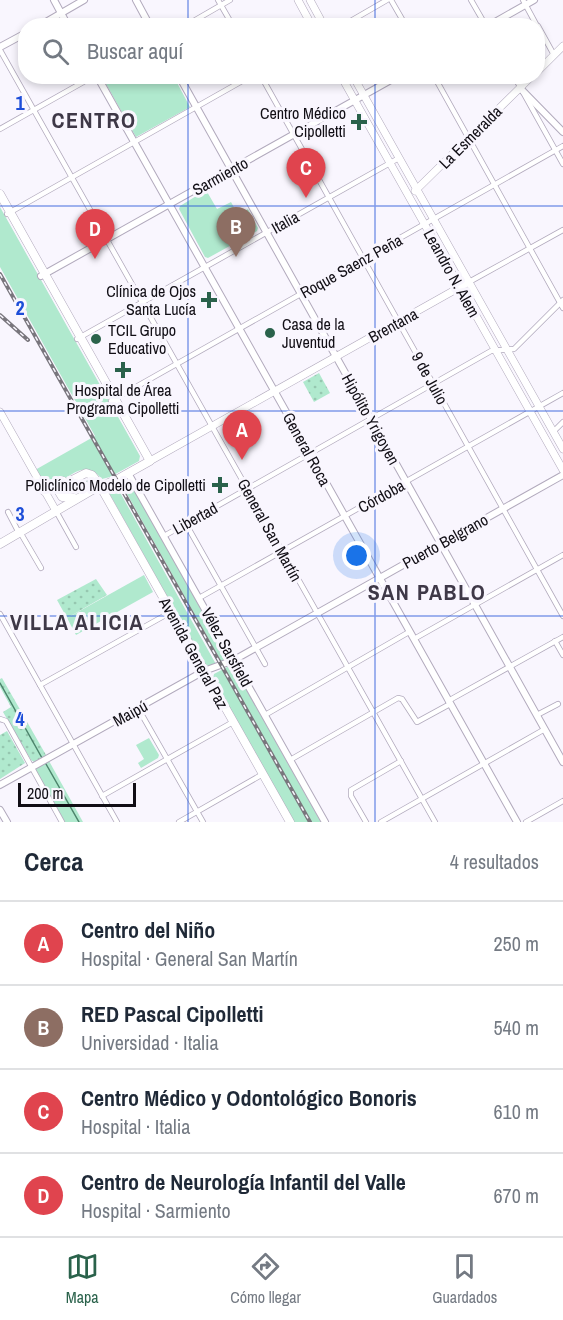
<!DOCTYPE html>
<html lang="es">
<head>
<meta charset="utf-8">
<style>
  :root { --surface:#fff; --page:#f6f6f7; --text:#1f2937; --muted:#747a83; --line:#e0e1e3; --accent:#2a624b }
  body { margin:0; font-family:"Archivo Narrow",sans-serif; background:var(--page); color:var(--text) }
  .scale { position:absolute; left:18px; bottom:15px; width:118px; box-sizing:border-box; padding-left:6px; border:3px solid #110e15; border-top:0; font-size:16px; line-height:21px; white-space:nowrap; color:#110e15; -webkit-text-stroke:4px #f9f6fe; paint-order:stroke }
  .you { position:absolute; left:357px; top:556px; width:21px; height:21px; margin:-15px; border:4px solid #fff; border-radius:50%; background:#1a73e8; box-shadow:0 0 0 9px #1a73e833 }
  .badge { display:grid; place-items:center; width:39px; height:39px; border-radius:50%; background:var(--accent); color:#fff; font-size:20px; font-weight:700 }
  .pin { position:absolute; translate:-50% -50px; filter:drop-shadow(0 2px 3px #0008) }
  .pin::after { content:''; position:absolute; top:32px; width:21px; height:18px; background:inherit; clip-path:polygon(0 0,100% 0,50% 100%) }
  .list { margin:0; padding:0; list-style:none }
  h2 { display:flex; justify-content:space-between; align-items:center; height:78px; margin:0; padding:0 24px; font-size:26px }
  h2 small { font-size:20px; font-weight:400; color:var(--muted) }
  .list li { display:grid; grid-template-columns:39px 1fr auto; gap:18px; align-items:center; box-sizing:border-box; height:84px; padding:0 24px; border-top:2px solid var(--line) }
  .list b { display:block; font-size:22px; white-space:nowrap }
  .list p { margin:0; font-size:20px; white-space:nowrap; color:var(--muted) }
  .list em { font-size:20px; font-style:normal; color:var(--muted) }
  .icon { flex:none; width:33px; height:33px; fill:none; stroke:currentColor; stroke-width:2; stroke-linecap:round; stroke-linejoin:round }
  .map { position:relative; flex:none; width:563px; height:822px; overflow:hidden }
  .search { position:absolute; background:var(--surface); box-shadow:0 3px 9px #0003; left:18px; right:18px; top:18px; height:66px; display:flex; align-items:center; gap:15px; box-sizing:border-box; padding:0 21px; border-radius:24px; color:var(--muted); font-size:22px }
  .sheet { height:414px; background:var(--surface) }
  nav { display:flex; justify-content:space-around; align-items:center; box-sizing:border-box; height:84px; border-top:2px solid var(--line); background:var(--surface); font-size:16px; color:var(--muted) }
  nav a { display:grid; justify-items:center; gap:3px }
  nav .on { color:var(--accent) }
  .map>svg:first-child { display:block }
  .grass { fill:url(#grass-dots) }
  .park { fill:#b0e9ce }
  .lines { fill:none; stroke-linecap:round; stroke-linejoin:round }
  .stream { stroke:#4c846c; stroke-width:1.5 }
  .minor-casing { stroke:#b2aabd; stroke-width:6 }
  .tertiary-casing { stroke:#b2aabd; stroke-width:8 }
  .secondary-casing { stroke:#b2aabd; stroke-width:8 }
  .primary-casing { stroke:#b2aabd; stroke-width:9 }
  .minor { stroke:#fff; stroke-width:4.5 }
  .tertiary { stroke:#fff; stroke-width:6 }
  .secondary { stroke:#fff; stroke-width:7 }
  .primary { stroke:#fff; stroke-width:8 }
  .rail-casing { stroke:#79767d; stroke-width:4 }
  .rail { stroke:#f9f6fe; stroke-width:1.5; stroke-dasharray:4.5; stroke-linecap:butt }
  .grid { fill:none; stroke:#1d4ed8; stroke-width:1.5; stroke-opacity:0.55 }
  .poi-dot { fill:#2a624b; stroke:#f9f6fe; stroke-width:2 }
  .labels { text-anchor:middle; stroke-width:6; stroke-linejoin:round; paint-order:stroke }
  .poi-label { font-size:16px; fill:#110e15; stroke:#f9f6fe; text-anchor:end }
  .street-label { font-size:16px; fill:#110e15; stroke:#f9f6fe }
  .district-label { font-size:22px; font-weight:bold; letter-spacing:1.5px; fill:#3e3847; stroke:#f9f6fe }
  .grid-label { font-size:20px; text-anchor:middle; font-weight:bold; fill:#1d4ed8; stroke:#f9f6fe; stroke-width:6; stroke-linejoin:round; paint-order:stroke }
</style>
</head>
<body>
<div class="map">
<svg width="563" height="822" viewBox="0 0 563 822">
  <defs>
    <pattern id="grass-dots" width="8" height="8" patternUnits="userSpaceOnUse" patternTransform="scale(1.5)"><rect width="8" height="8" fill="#b0e9ce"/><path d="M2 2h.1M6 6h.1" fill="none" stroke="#96c7b0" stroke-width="1.8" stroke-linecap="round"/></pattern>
  </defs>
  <rect width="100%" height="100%" fill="#f9f6fe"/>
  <!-- grass -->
  <g class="grass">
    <polygon points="319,373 330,393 314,402 303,382"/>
    <polygon points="96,579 107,595 67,618 57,600"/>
    <polygon points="2,678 46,755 34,762 31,760 3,712 11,707 0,687 0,679"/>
    <polygon points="7,731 25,763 0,779 0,735"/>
  </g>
  <!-- park -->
  <g class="park">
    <polygon points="102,77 174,77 190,107 136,137"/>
    <polygon points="206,190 217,209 231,202 236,211 222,218 224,222 248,209 258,228 257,231 208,258 205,257 179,209 180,206"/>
    <path d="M0 207 140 456 139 461 110 477 102 479C82 456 70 481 49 485L42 481 35 470 95 436 0 267Z"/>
    <polygon points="125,478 130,481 228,655 228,658 222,663 122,485 117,487 217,666 210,667 205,664 108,491 109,486"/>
    <polygon points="144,575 153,592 76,635 67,618"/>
    <polygon points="229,666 233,666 321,822 294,822 213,678 214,674"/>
    <polygon points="149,738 159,755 158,758 141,768 138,763 144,759 136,745"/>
    <polygon points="49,761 83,822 65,822 36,771 36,768"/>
  </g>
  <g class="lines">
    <!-- stream -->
    <g class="stream">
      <polyline points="67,494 88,481 94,484"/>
      <polyline points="0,683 42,758"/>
      <polyline points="46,764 79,822"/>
    </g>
    <!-- minor casing -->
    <g class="minor-casing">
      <g id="minor">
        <polyline points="218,0 233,26"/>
        <polyline points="391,0 406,26"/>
        <polyline points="471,0 486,26"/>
        <polyline points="523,0 537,26"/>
        <polyline points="185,26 230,0"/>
        <polyline points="342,26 387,0"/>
        <polyline points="538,26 554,55"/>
        <polyline points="0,50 435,822"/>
        <polyline points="261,76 563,616"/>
        <polyline points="434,76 563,308"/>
        <polyline points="514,76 563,164"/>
        <polyline points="0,129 94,76"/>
        <polyline points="7,214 251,76"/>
        <polyline points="469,282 563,230"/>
        <polyline points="77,339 399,158"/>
        <polyline points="111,401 563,146"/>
        <polyline points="553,432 563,422"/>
        <polyline points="56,511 76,547"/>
        <polyline points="8,512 19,533"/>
        <polyline points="186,524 265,664"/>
        <polyline points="20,532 41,568"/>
        <polyline points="164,536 491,351 514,349 563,300"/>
        <polyline points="199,598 563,393"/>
        <polyline points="0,614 117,822"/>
        <polyline points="414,639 563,555"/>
        <polyline points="555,641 563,655"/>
        <polyline points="40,685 171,612"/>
        <polyline points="448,701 563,637"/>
        <polyline points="138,708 203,822"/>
        <polyline points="265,715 409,632"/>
        <polyline points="537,715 558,704"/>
        <polyline points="0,719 6,721 62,822"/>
        <polyline points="290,760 398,698 402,699 417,722 450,704"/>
        <polyline points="102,796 233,722"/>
        <polyline points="179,822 263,774"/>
        <polyline points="366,822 351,796 351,790 401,761"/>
        <polyline points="381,822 545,729"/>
        <polyline points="526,822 563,801"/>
      </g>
    </g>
    <!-- tertiary casing -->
    <g class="tertiary-casing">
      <g id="tertiary">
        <polyline points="54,0 68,26"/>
        <polyline points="136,0 150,26"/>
        <polyline points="39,26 84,0"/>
        <polyline points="488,26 534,0"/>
        <polyline points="0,47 26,33"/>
        <polyline points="97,76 517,822"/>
        <polyline points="179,76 563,762"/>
        <polyline points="520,88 563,132"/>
        <polyline points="41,276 398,76"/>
        <polyline points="128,473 325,822"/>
        <polyline points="0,785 204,671 234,660 563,475"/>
        <polyline points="0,810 7,822"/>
      </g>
    </g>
    <!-- secondary casing -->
    <g class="secondary-casing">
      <g id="secondary">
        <polyline points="298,0 312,26"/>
        <polyline points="310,0 324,26"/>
        <polyline points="538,71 563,46"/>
        <polyline points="341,76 563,470"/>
        <polyline points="353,76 563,449"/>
        <polyline points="415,191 532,76"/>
        <polyline points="0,412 56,511"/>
        <polyline points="150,461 469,282"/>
      </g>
    </g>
    <!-- primary casing -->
    <g class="primary-casing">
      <g id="primary">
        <polyline points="0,194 150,461 116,480 94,489 0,544"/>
        <polyline points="44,491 63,481"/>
        <polyline points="74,498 62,497 59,492 60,486 86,473 92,475 99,484 290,822"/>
      </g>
    </g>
    <!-- minor -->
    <use href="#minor" class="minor"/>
    <!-- tertiary -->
    <use href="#tertiary" class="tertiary"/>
    <!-- secondary -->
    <use href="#secondary" class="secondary"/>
    <!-- primary -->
    <use href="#primary" class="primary"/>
    <!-- rail casing -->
    <g class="rail-casing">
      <g id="rail">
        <polyline points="0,274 310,822"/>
        <polyline points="0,315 28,340"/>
      </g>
    </g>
    <!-- rail -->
    <use href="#rail" class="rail"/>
  </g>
  <!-- grid -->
  <path class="grid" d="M188 0V26M375 0V26M188 76V822M375 76V822M0 206H563M0 411H563M0 616H563"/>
  <!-- markers -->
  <g class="poi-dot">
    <path d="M356 113h6v6h6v6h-6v6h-6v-6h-6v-6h6z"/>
    <path d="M206 291h6v6h6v6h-6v6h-6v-6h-6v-6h6z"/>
    <circle cx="270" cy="333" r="6"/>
    <circle cx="96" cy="339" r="6"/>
    <path d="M120 361h6v6h6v6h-6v6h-6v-6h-6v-6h6z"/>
    <path d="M217 476h6v6h6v6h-6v6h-6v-6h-6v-6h6z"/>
  </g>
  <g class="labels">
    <!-- poi labels -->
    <g class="poi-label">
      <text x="346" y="119">Centro Médico<tspan x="346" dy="18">Cipolletti</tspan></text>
      <text x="196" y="297">Clínica de Ojos<tspan x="196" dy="18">Santa Lucía</tspan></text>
      <text x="282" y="330" text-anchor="start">Casa de la<tspan x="282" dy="18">Juventud</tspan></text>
      <text x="108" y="336" text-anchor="start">TCIL Grupo<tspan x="108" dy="18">Educativo</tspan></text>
      <text x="123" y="396" text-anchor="middle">Hospital de Área<tspan x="123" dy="18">Programa Cipolletti</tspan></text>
      <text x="206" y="491">Policlínico Modelo de Cipolletti</text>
    </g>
    <!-- street labels -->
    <g class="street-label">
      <text transform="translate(470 137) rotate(-45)" y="6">La Esmeralda</text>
      <text transform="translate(220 176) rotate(-29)" y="6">Sarmiento</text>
      <text transform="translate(285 222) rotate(-29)" y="6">Italia</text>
      <text transform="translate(351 266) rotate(-29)" y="6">Roque Saenz Peña</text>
      <text transform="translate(452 273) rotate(61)" y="6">Leandro N. Alem</text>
      <text transform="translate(393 325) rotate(-29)" y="6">Brentana</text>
      <text transform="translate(430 378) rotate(61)" y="6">9 de Julio</text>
      <text transform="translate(371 419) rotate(61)" y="6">Hipólito Yrigoyen</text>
      <text transform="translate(307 449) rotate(61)" y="6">General Roca</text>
      <text transform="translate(381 496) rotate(-29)" y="6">Córdoba</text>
      <text transform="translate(195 518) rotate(-29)" y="6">Libertad</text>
      <text transform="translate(270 530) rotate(61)" y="6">General San Martín</text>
      <text transform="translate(445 541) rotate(-29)" y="6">Puerto Belgrano</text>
      <text transform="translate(227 647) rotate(61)" y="6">Vélez Sarsfield</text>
      <text transform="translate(194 653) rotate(61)" y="6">Avenida General Paz</text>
      <text transform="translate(130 713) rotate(-29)" y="6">Maipú</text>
    </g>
    <!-- district labels -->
    <g class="district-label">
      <text x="94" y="128">CENTRO</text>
      <text x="427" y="600">SAN PABLO</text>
      <text x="77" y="630">VILLA ALICIA</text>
    </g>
  </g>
  <g class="grid-label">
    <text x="20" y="110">1</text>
    <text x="20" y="315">2</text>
    <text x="20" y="521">3</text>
    <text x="20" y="726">4</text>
  </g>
</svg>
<div class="scale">200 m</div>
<div class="you"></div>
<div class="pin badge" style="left:242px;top:460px;background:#e0444e">A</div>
<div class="pin badge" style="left:236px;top:257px;background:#8d6e63">B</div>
<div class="pin badge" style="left:306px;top:198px;background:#e0444e">C</div>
<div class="pin badge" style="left:95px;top:259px;background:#e0444e">D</div>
<div class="search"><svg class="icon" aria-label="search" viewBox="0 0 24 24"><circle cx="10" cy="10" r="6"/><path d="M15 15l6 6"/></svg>Buscar aquí</div>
</div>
<section class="sheet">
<h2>Cerca<small>4 resultados</small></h2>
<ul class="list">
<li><span class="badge" style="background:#e0444e">A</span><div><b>Centro del Niño</b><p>Hospital · General San Martín</p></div><em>250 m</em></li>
<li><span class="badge" style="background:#8d6e63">B</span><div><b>RED Pascal Cipolletti</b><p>Universidad · Italia</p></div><em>540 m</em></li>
<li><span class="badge" style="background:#e0444e">C</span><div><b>Centro Médico y Odontológico Bonoris</b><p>Hospital · Italia</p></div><em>610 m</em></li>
<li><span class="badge" style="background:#e0444e">D</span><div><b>Centro de Neurología Infantil del Valle</b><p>Hospital · Sarmiento</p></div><em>670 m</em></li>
</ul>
</section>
<nav>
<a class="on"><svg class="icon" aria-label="map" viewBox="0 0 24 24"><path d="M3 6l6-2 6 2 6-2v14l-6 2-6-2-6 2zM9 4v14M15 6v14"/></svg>Mapa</a>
<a><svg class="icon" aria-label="directions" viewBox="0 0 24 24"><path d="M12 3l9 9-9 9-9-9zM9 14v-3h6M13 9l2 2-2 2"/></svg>Cómo llegar</a>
<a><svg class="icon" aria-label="saved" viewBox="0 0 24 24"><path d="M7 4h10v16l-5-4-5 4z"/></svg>Guardados</a>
</nav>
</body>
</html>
